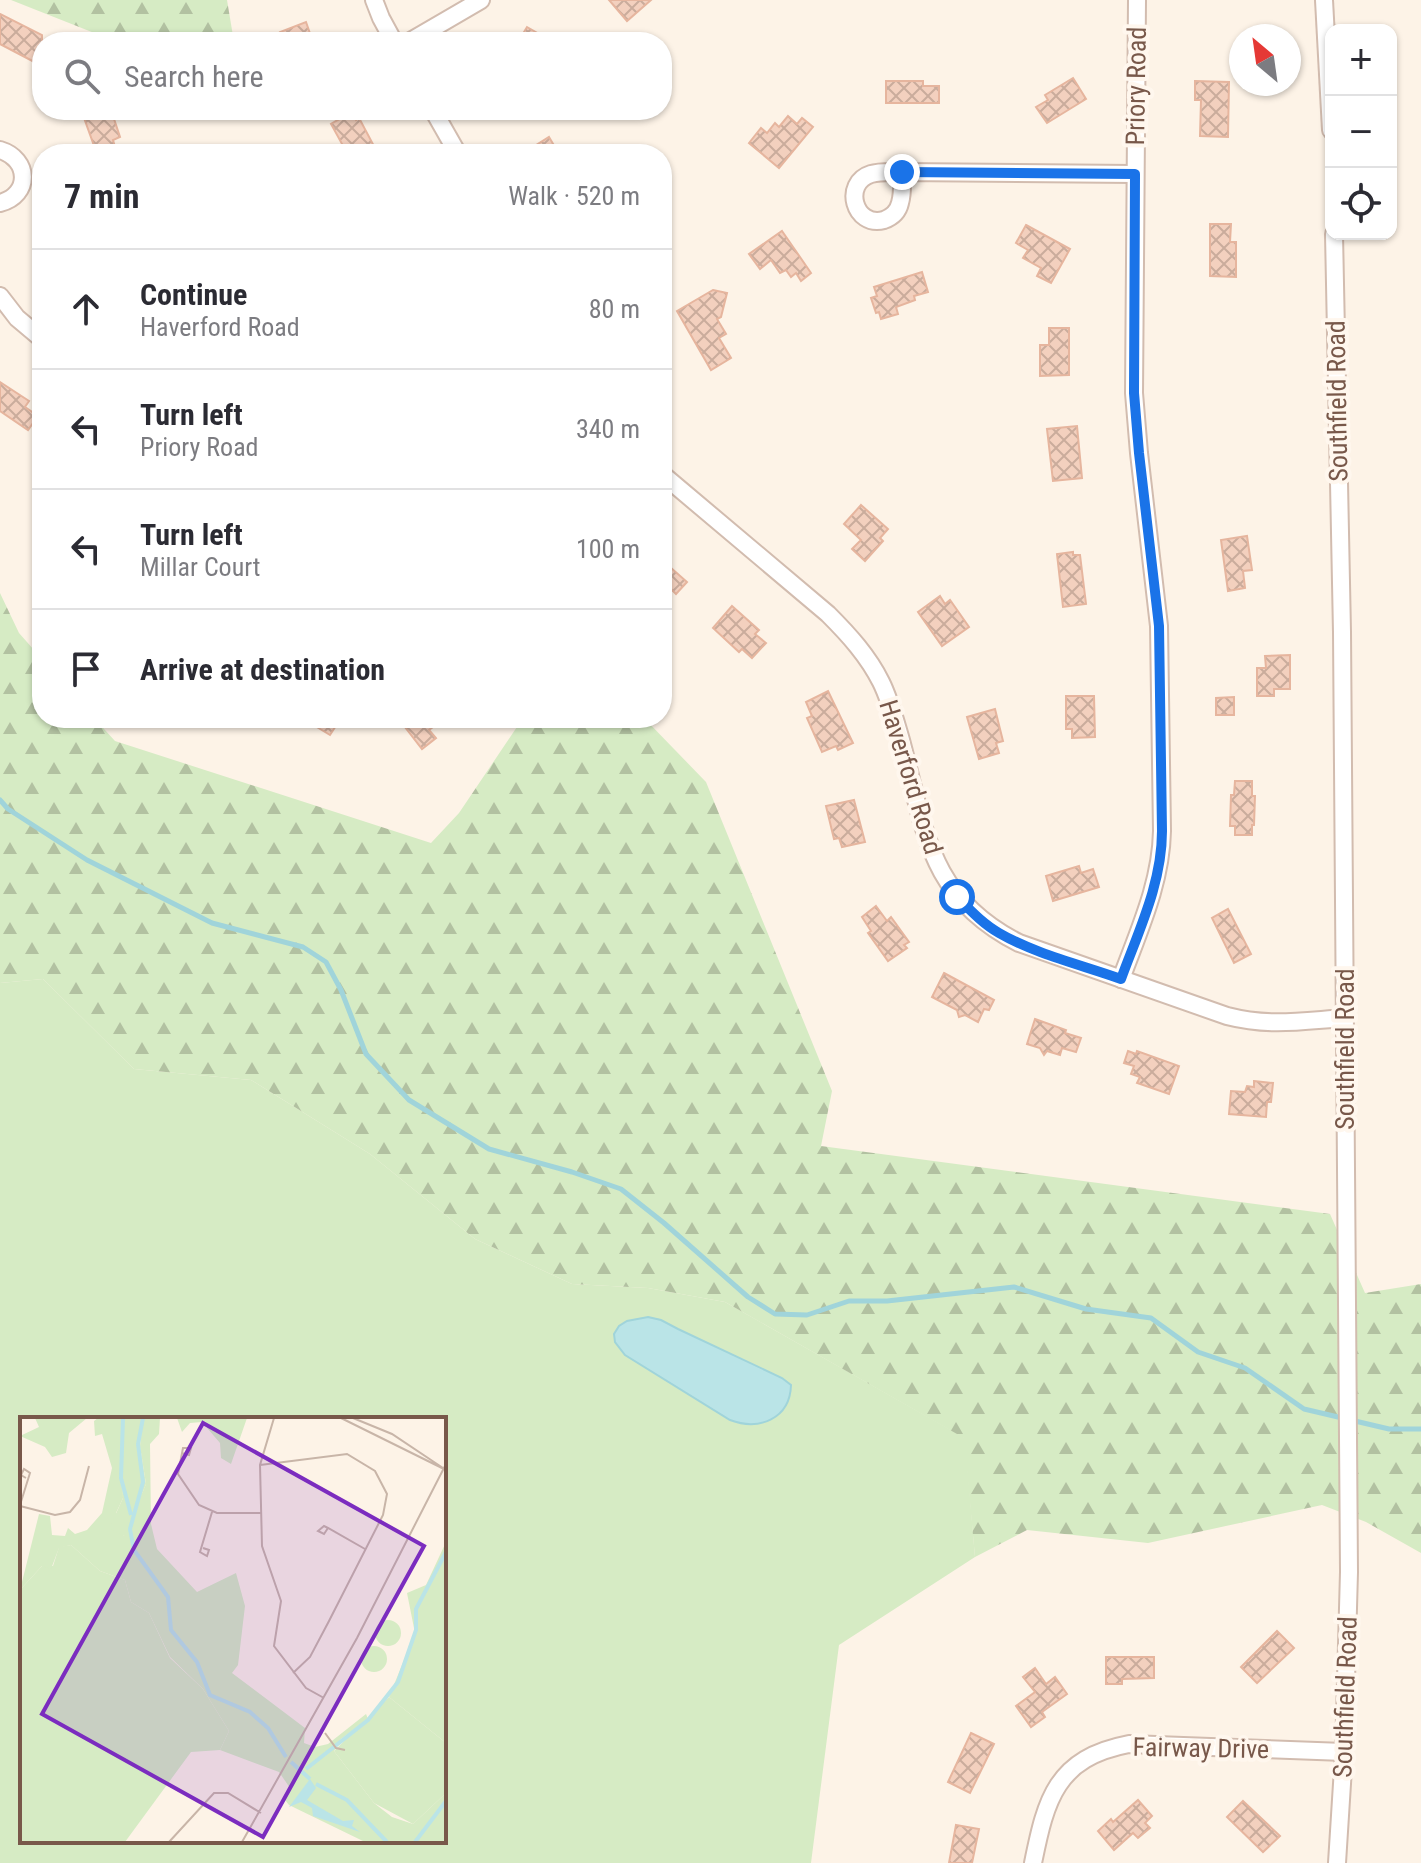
<!DOCTYPE html>
<html lang="en">
<head>
<meta charset="utf-8">
<style>
  :root { --surface:#fff; --page:#f2f2f3; --text:#2b2b33; --muted:#7c7c81; --line:#e1e1e2 }
  body { margin:0; font-family:"Roboto Condensed",sans-serif; background:var(--page); color:var(--text) }
  .controls { position:absolute; right:24px; top:24px; display:grid; overflow:hidden; border-radius:16px; box-shadow:0 2px 6px #0004 }
  .controls button { width:72px; height:72px; display:grid; place-items:center; padding:0; border:0; border-bottom:2px solid var(--line); background:var(--surface); color:var(--text); font:40px sans-serif }
  .compass { position:absolute; left:1229px; top:24px; width:72px; height:72px; border-radius:50%; background:var(--surface); box-shadow:0 2px 6px #0004; rotate:331deg }
  .stop { position:absolute; width:24px; height:24px; margin:-18px; border:6px solid #1a73e8; border-radius:50%; background:#fff }
  .stop.end { background:#1a73e8; border-color:#fff; box-shadow:0 2px 8px #0008 }
  .list { margin:0; padding:0; list-style:none }
  h2 { display:flex; justify-content:space-between; align-items:center; height:104px; margin:0; padding:0 32px; font-size:34px }
  h2 small { font-size:26px; font-weight:400; color:var(--muted) }
  .list li { display:grid; grid-template-columns:52px 1fr auto; gap:24px; align-items:center; box-sizing:border-box; height:120px; padding:0 32px; border-top:2px solid var(--line) }
  .list b { display:block; font-size:30px; white-space:nowrap }
  .list p { margin:0; font-size:26px; white-space:nowrap; color:var(--muted) }
  .list em { font-size:26px; font-style:normal; color:var(--muted) }
  .icon { flex:none; width:44px; height:44px; fill:none; stroke:currentColor; stroke-width:2; stroke-linecap:round; stroke-linejoin:round }
  .map { position:relative; flex:none; width:1421px; height:1863px; overflow:hidden }
  .search { position:absolute; background:var(--surface); box-shadow:0 2px 6px #0004; left:32px; top:32px; width:640px; height:88px; display:flex; align-items:center; gap:20px; box-sizing:border-box; padding:0 28px; border-radius:32px; color:var(--muted); font-size:30px }
  .panel { position:absolute; background:var(--surface); box-shadow:0 2px 6px #0004; left:32px; top:144px; width:640px; height:584px; border-radius:32px }
  .map>svg:first-child { display:block }
  .green { fill:#d6ebc4; fill-rule:evenodd }
  .forest { fill:url(#forest-firs) }
  .water { fill:#bae4e7; stroke:#a0d4da; stroke-width:2 }
  .lines { fill:none; stroke-linecap:round; stroke-linejoin:round }
  .stream { stroke:#a0d4da; stroke-width:5 }
  .building { fill:url(#building-cross-hatch); stroke:#e6b59e; stroke-width:2 }
  .minor-casing { stroke:#d2bcaf; stroke-width:20 }
  .minor { stroke:#fff; stroke-width:16 }
  .route { stroke:#1a73e8; stroke-width:10 }
  .labels { text-anchor:middle; stroke-width:8; stroke-linejoin:round; paint-order:stroke }
  .street-label { font-size:26px; fill:#78584a; stroke:#fff7ee }
  .inset-river { fill:none; stroke:#bae4e7; stroke-width:4 }
  .inset-road { fill:none; stroke:#c8b5a8; stroke-width:2 }
  .view { fill:#7b2cbf; fill-opacity:0.15; stroke:#7b2cbf; stroke-width:4 }
  .inset-edge { fill:none; stroke:#78584a; stroke-width:4 }
</style>
</head>
<body>
<div class="map">
<svg width="1421" height="1863" viewBox="0 0 1421 1863">
  <defs>
    <pattern id="forest-firs" width="22" height="20" patternUnits="userSpaceOnUse" patternTransform="scale(2)"><rect width="22" height="20" fill="#d6ebc4"/><path d="M5 1l3.5 6h-7zM16 11l3.5 6h-7z" fill="#b2c1a1"/></pattern>
    <pattern id="building-cross-hatch" width="8" height="8" patternUnits="userSpaceOnUse" patternTransform="scale(2)"><rect width="8" height="8" fill="#f3d0be"/><path d="M0 0l8 8M0 8l8-8" fill="none" stroke="#caac9c"/></pattern>
  </defs>
  <rect width="100%" height="100%" fill="#fdf3e7"/>
  <!-- green -->
  <path class="green" d="M43 979 134 1069 251 1080 370 1154 475 1239 572 1284 648 1288 725 1302 965 1438 975 1557 839 1645 811 1863H0V983ZM22 1419H444V1841H22Z"/>
  <!-- forest -->
  <g class="forest">
    <polygon points="11,0 227,0 234,42 117,42"/>
    <polygon points="179,110 246,110 248,120 186,120"/>
    <polygon points="0,593 19,633 42,659 42,718 94,718 115,741 431,843 459,813 523,718 644,718 706,782 832,1091 821,1146 1330,1214 1365,1293 1421,1284 1421,1553 1366,1522 1322,1505 1148,1543 1027,1530 975,1557 964,1438 725,1302 648,1288 572,1284 475,1239 370,1154 251,1080 134,1069 43,979 0,983"/>
  </g>
  <!-- water -->
  <path class="water" d="M648 1317 661 1320 678 1329 782 1378 791 1385C790 1419 759 1431 730 1420L625 1355 615 1342 614 1334 619 1326 627 1321Z"/>
  <g class="lines">
    <!-- stream -->
    <polyline class="stream" points="0,800 8,809 87,860 212,923 303,947 326,962 341,990 366,1054 409,1100 489,1149 572,1172 621,1189 664,1223 748,1297 775,1314 807,1315 849,1301 887,1301 1014,1287 1086,1309 1151,1318 1198,1352 1245,1368 1304,1409 1389,1429 1421,1429"/>
  </g>
  <!-- building -->
  <g class="building">
    <polygon points="609,0 651,0 627,21"/>
    <polygon points="0,14 42,35 42,66 0,44"/>
    <polygon points="306,22 313,42 283,42 280,32"/>
    <polygon points="527,27 553,42 518,42"/>
    <polygon points="1073,78 1086,99 1047,123 1036,107 1048,100 1045,95"/>
    <polygon points="886,81 923,81 923,86 939,86 939,103 886,103"/>
    <polygon points="1195,81 1229,82 1228,137 1200,136 1201,100 1195,100"/>
    <polygon points="96,110 111,110 120,137 113,140 117,154 97,154 83,115"/>
    <polygon points="352,112 356,120 359,118 375,148 364,154 357,154 355,149 347,153 331,124"/>
    <polygon points="788,116 797,124 802,118 813,127 779,168 749,143 761,128 767,133 775,123 779,127"/>
    <polygon points="549,137 559,154 522,154"/>
    <polygon points="1210,224 1231,224 1230,242 1236,242 1236,277 1210,276"/>
    <polygon points="1026,225 1070,249 1051,283 1037,276 1041,268 1023,258 1028,250 1016,243"/>
    <polygon points="782,231 811,273 801,281 796,273 791,277 786,270 780,273 771,260 760,269 749,254"/>
    <polygon points="922,272 928,292 914,296 915,300 896,307 898,314 881,319 879,312 876,313 871,298 877,296 874,287"/>
    <polygon points="713,290 727,293 721,317 717,319 726,334 719,338 731,358 711,370 677,311"/>
    <polygon points="1049,328 1069,328 1069,375 1040,376 1040,345 1049,345"/>
    <polygon points="0,382 29,401 25,407 38,416 28,430 0,411"/>
    <polygon points="1077,426 1082,478 1053,481 1047,429"/>
    <polygon points="861,505 888,529 880,538 883,541 865,561 852,549 861,540 844,524"/>
    <polygon points="1247,536 1252,570 1243,571 1245,588 1228,591 1221,540"/>
    <polygon points="1073,552 1073,555 1080,555 1086,604 1063,607 1057,554"/>
    <polygon points="662,560 687,582 676,594 672,590 662,602"/>
    <polygon points="940,596 945,604 950,600 969,627 942,646 918,612"/>
    <polygon points="732,606 759,630 755,634 766,643 752,658 742,649 739,652 713,628"/>
    <polygon points="1290,655 1290,689 1274,689 1274,696 1257,696 1257,668 1266,668 1265,656"/>
    <polygon points="828,691 853,743 838,750 836,746 822,752 807,718 812,716 806,702"/>
    <polygon points="1066,696 1094,696 1095,737 1072,738 1072,729 1066,729"/>
    <polygon points="1234,697 1234,715 1216,715 1216,698"/>
    <polygon points="995,709 1003,741 996,743 999,753 979,759 967,717"/>
    <polygon points="302,718 341,718 330,735"/>
    <polygon points="398,718 445,718 429,730 436,738 422,749"/>
    <polygon points="1235,781 1252,781 1252,796 1255,796 1254,825 1252,825 1252,835 1235,835 1235,826 1230,826 1231,795 1234,795"/>
    <polygon points="854,800 865,842 842,847 839,838 834,839 826,806"/>
    <polygon points="1079,866 1081,873 1093,869 1099,887 1053,901 1046,876"/>
    <polygon points="876,906 887,921 891,917 909,942 904,945 907,948 888,961 868,933 871,931 862,917"/>
    <polygon points="1228,909 1251,954 1234,963 1212,918"/>
    <polygon points="944,973 994,1000 989,1010 984,1009 978,1022 965,1015 959,1017 957,1010 932,997"/>
    <polygon points="1035,1019 1066,1030 1065,1033 1081,1038 1076,1052 1062,1048 1060,1055 1047,1051 1044,1055 1040,1048 1027,1044"/>
    <polygon points="1128,1051 1136,1054 1137,1051 1179,1066 1169,1094 1137,1083 1140,1077 1131,1074 1134,1066 1124,1063"/>
    <polygon points="1254,1081 1273,1083 1271,1102 1267,1102 1266,1117 1229,1114 1231,1091 1245,1092 1247,1086 1254,1087"/>
    <polygon points="1277,1631 1294,1648 1257,1683 1241,1667"/>
    <polygon points="1106,1657 1154,1657 1154,1678 1122,1679 1122,1684 1106,1684"/>
    <polygon points="1035,1668 1046,1684 1055,1677 1067,1694 1042,1712 1045,1717 1031,1727 1016,1706 1035,1692 1023,1677"/>
    <polygon points="971,1733 994,1744 970,1793 948,1782"/>
    <polygon points="1138,1800 1152,1816 1145,1823 1150,1828 1138,1838 1133,1833 1114,1850 1098,1831 1111,1819 1113,1822"/>
    <polygon points="1243,1801 1280,1836 1263,1852 1227,1817"/>
    <polygon points="956,1825 979,1829 972,1863 949,1863"/>
  </g>
  <g class="lines">
    <!-- minor casing -->
    <g class="minor-casing">
      <g id="minor">
        <polyline points="374,0 381,18 394,42"/>
        <polyline points="1324,0 1331,130"/>
        <polyline points="409,42 481,0"/>
        <polyline points="433,110 458,154"/>
        <path d="M0 150C30 159 31 195 0 203"/>
        <path d="M902 172C902 182 903 193 900 203 898 212 892 217 884 220 854 228 842 183 871 174 880 171 892 172 902 172L1135 174"/>
        <polyline points="1334,234 1342,632 1349,1572 1344,1752 1337,1863"/>
        <polyline points="0,296 17,318 42,339"/>
        <path d="M662 474 828 614C849 635 868 656 881 682 890 700 895 720 901 740 925 829 928 897 1019 943L1227 1016C1270 1027 1301 1021 1345 1018"/>
        <path d="M1121 979C1139 930 1161 883 1162 831L1159 626 1139 453 1134 393 1137 0"/>
        <path d="M1033 1863C1046 1799 1056 1758 1129 1744L1344 1752"/>
      </g>
    </g>
    <!-- minor -->
    <use href="#minor" class="minor"/>
  </g>
  <g class="lines">
    <!-- route -->
    <path class="route" d="M902 172 1135 174 1134 393 1139 453 1159 626 1162 831C1162 883 1139 930 1121 979 1082 965 1035 954 999 933 983 924 970 910 957 897"/>
  </g>
  <g class="labels">
    <!-- street labels -->
    <g class="street-label">
      <text transform="translate(1136 86) rotate(-89)" y="9">Priory Road</text>
      <text transform="translate(1337 401) rotate(-91)" y="9">Southfield Road</text>
      <text transform="translate(911 777) rotate(73)" y="9">Haverford Road</text>
      <text transform="translate(1345 1049) rotate(-90)" y="9">Southfield Road</text>
      <text transform="translate(1345 1697) rotate(-88)" y="9">Southfield Road</text>
      <text transform="translate(1201 1748) rotate(1)" y="9">Fairway Drive</text>
    </g>
  </g>
  <!-- overview -->
  <g transform="translate(20 1417)">
    <rect width="426" height="426" fill="#fdf3e7"/>
    <path d="M51 128 80 154 105 163 111 185 129 196 150 241 183 272 209 314 200 333 171 335 105 425H0V173L22 149H33L39 130ZM355 216a13 13 0 1 1 26 0a13 13 0 1 1-26 0ZM341 242a13 13 0 1 1 26 0a13 13 0 1 1-26 0ZM369 280 426 326V376L393 407 354 386 314 334Z" fill="#d6ebc4"/>
    <path d="M15 1H67L49 16 46 36 32 40 25 30 0 19 19 10ZM78 1H101L103 81 96 96 104 119 126 67 120 29 123 2 140 1 139 17 130 27 131 107 137 132 177 175 216 156 225 189 218 248 212 256 285 311 284 326 295 330 308 327 346 297 348 302 321 322 314 334 354 386 372 400 393 407 426 376V425H345L269 388 265 383 270 371 259 355 200 333 209 314 183 272 150 240 129 196 111 185 105 163 80 154 51 128 39 131 31 152 22 149 0 173 19 97 30 99 32 118 45 119 48 111 55 117 67 113 82 96 92 51 82 17 75 19 74 4ZM157 1H227L211 47 201 41 200 26 182 5 170 6 162 15ZM426 125V326L369 280 395 216 387 176 406 168Z" fill="#d6ebc4"/>
    <path d="M101 1H123L120 29 126 67 105 119 89 112 103 81Z" fill="#d6ebc4"/>
    <path d="M290 362 296 371 287 383 323 404 334 403 332 409 340 415 293 399 292 391 281 385 269 390Z" fill="#bae4e7"/>
    <path class="inset-river" d="M103 1 101 61 111 98M123 1 118 27 123 65 110 112 114 133 148 180 151 213 177 245 190 278 230 295 248 311 266 340M271 345 290 362M286 352 348 303 378 265 396 213V192L426 135M296 367 327 383 367 425M395 425 426 384"/>
    <path class="inset-road" d="M254 1 240 48 242 129 261 184 254 229 286 271 304 281M321 1 424 52M333 1 372 17 423 51M162 36 169 38 171 31H163L158 57 179 88 197 96H241M240 48 327 37 355 54 367 77 363 98 309 204 290 240 273 256M0 88 10 56 4 52 1 58 6 61M0 89 35 98 50 95 60 83 69 49M308 111 304 117 298 114 304 109 308 111 345 132M183 131 189 133 187 139 180 135 192 95M305 316 316 331 325 333M149 425 194 376H208L241 396M222 425 337 221 426 47"/>
    <path class="view" d="M183 6 404 129 243 420 22 297Z"/>
    <rect width="426" height="426" class="inset-edge"/>
  </g>
</svg>
<div class="controls">
<button>+</button>
<button>−</button>
<button><svg class="icon" aria-label="locate" viewBox="0 0 24 24"><circle cx="12" cy="12" r="6"/><path d="M12 2v4M12 18v4M2 12h4M18 12h4"/></svg></button>
</div>
<svg class="compass" viewBox="-18 -18 36 36"><path d="M0-13l5 13h-10z" fill="#e53935"/><path d="M0 13l5-13h-10z" fill="#7c7c81"/></svg>
<div class="stop" style="left:957px;top:897px"></div>
<div class="stop end" style="left:902px;top:172px"></div>
<div class="search"><svg class="icon" aria-label="search" viewBox="0 0 24 24"><circle cx="10" cy="10" r="6"/><path d="M15 15l6 6"/></svg>Search here</div>
<section class="panel">
<h2>7 min<small>Walk · 520 m</small></h2>
<ul class="list">
<li><svg class="icon" aria-label="ahead" viewBox="0 0 24 24"><path d="M12 20V5M6 11l6-6 6 6"/></svg><div><b>Continue</b><p>Haverford Road</p></div><em>80 m</em></li>
<li><svg class="icon" aria-label="left" viewBox="0 0 24 24"><path d="M17 20v-9H6M10 6l-5 5 5 5"/></svg><div><b>Turn left</b><p>Priory Road</p></div><em>340 m</em></li>
<li><svg class="icon" aria-label="left" viewBox="0 0 24 24"><path d="M17 20v-9H6M10 6l-5 5 5 5"/></svg><div><b>Turn left</b><p>Millar Court</p></div><em>100 m</em></li>
<li><svg class="icon" aria-label="arrive" viewBox="0 0 24 24"><path d="M6 21V4h12l-3 4 3 4H6"/></svg><div><b>Arrive at destination</b></div></li>
</ul>
</section>
</div>
</body>
</html>
